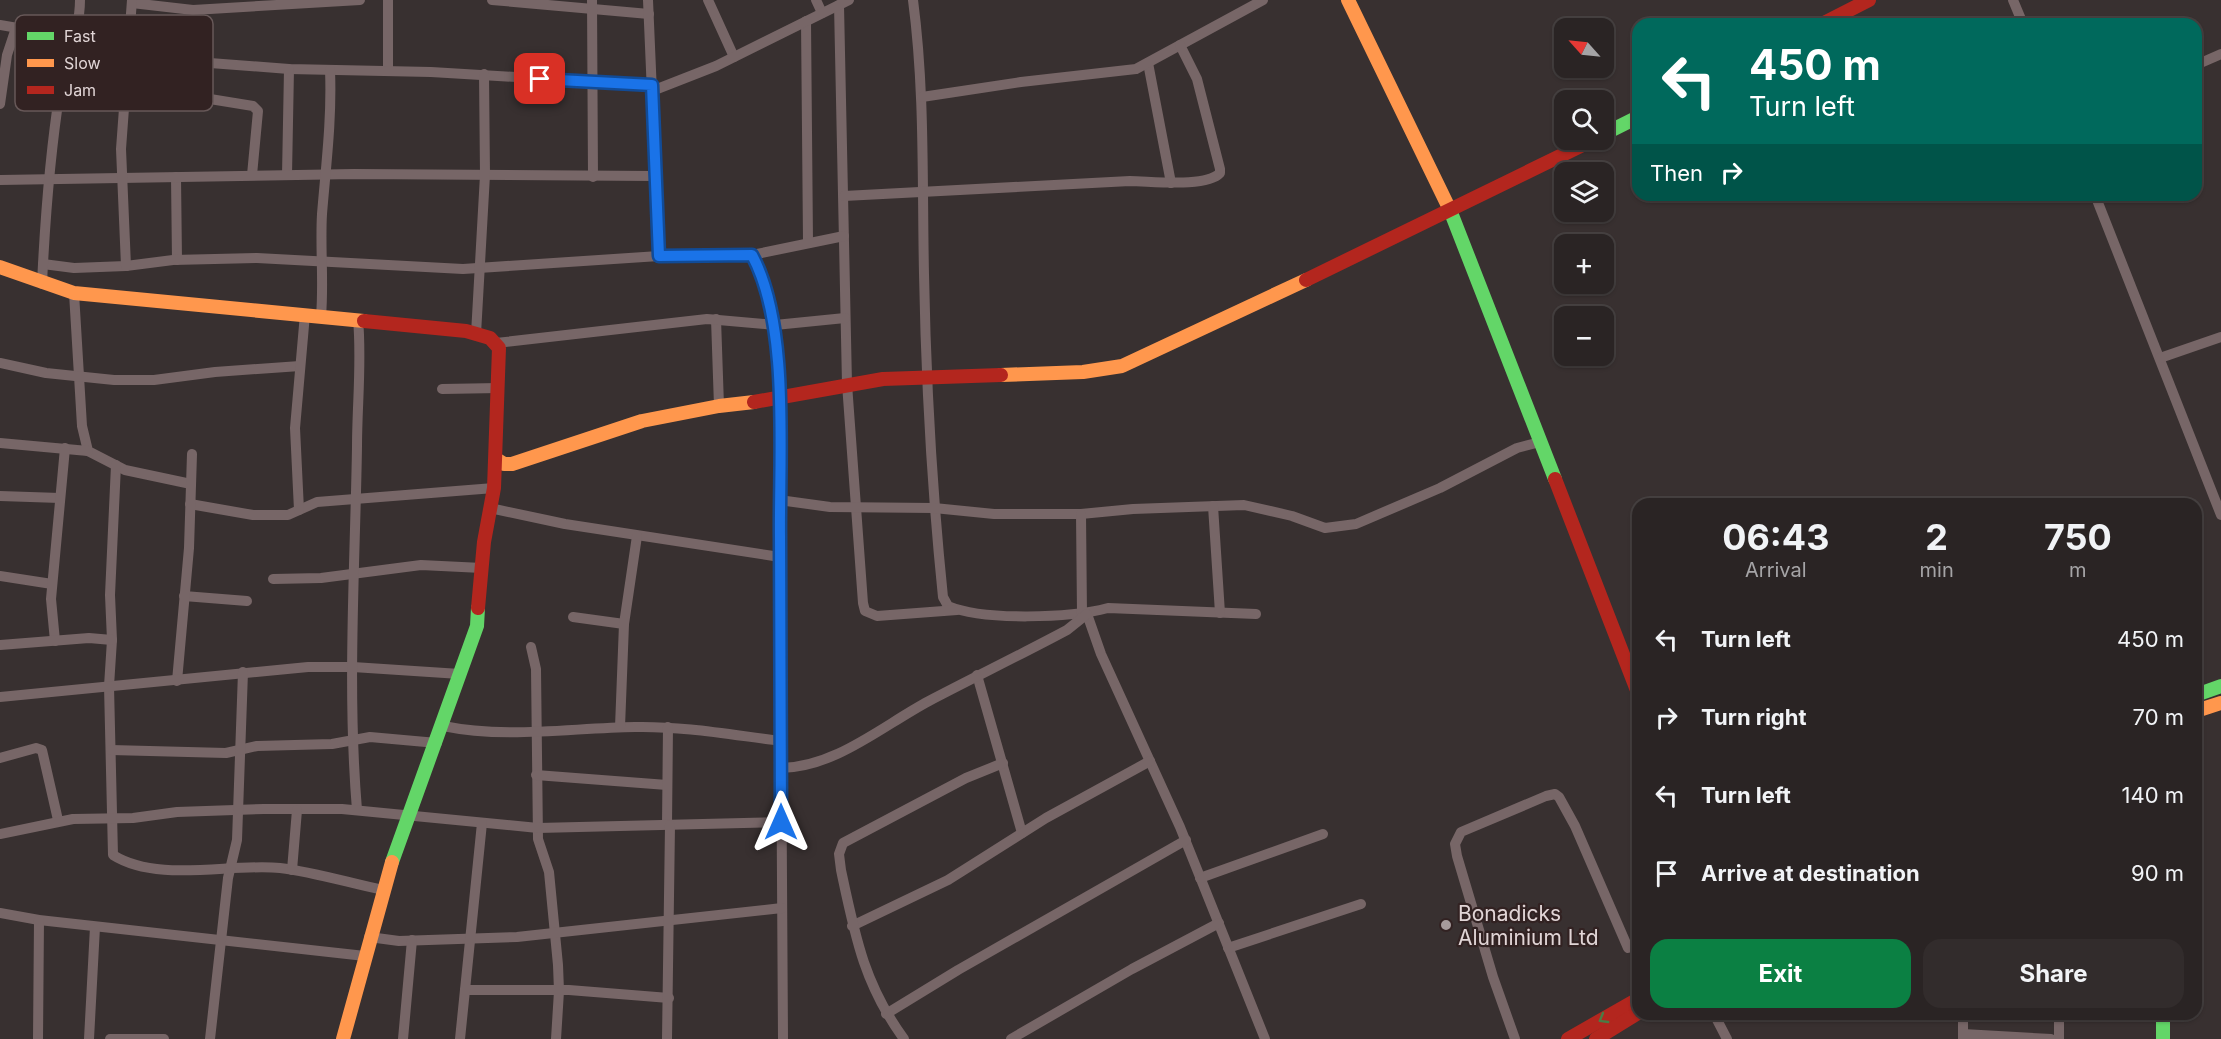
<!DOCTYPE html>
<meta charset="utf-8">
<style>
body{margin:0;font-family:Inter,sans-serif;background:#322c2c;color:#f1f3f6;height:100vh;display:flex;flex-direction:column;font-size:22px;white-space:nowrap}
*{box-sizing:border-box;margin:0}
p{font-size:20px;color:#a5a4a6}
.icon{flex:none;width:33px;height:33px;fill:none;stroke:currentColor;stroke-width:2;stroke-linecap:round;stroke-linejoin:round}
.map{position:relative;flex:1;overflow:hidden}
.side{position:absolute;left:1632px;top:498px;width:570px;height:522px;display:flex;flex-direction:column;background:#2a2424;border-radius:18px;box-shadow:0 2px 4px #0004,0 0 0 2px #464141}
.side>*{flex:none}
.hud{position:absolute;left:1632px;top:18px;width:570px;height:183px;border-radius:18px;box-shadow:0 2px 4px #0004,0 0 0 2px #464141;background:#00695c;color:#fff;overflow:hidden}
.needle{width:39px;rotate:297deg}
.tools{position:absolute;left:1554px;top:18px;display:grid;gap:12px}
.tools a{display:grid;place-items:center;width:60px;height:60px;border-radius:12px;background:#2a2424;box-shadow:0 2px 4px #0004,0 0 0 2px #464141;font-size:30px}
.pin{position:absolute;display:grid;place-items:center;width:51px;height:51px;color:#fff;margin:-26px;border-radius:12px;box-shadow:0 3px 9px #0006}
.me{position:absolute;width:66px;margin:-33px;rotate:0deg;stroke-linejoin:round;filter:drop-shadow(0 0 4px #0008)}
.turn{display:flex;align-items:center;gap:21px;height:126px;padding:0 18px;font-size:27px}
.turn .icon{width:78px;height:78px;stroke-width:2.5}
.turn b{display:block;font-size:42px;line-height:51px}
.then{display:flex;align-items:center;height:57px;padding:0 18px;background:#0003;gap:12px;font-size:22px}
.eta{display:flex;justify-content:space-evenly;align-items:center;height:102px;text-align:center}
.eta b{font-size:36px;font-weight:700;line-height:42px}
.cta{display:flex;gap:12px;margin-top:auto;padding:12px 18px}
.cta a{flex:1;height:69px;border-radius:18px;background:#0b8043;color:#fff;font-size:24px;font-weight:700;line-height:69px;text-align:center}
.cta a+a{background:#322c2c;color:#f1f3f6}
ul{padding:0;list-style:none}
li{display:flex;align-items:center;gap:18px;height:78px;padding:0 18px}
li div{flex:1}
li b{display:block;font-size:22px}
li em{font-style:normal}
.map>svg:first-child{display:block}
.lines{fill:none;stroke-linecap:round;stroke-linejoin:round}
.street{stroke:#776667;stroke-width:10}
.fast{stroke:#63d668;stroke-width:14}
.slow{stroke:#ff974d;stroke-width:14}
.jam{stroke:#b3261e;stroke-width:14}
.oneway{stroke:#4a7c45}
.route-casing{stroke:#114b97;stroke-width:15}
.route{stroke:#1a73e8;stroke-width:10}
.poi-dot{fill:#a69b9c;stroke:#322222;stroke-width:2}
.labels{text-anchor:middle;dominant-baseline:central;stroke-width:4.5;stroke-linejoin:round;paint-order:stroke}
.poi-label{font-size:21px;fill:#e1d5d6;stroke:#322222;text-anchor:start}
.key{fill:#322222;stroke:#675858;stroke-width:1.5}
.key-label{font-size:16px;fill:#e1d5d6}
</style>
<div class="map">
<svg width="2221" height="1039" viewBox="0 0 2221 1039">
<rect width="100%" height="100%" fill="#383030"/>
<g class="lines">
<!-- street -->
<g class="street">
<polyline points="388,0 388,70"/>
<polyline points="492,0 649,14"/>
<polyline points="592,0 593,177"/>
<polyline points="648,0 659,256"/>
<polyline points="708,0 734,57"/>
<polyline points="816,0 822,13"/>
<path d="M913 0C925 91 922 182 924 274 926 382 932 490 943 597L948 606C984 621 1070 618 1108 608L1256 614"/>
<polyline points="2013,0 2023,24"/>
<polyline points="132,3 193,10 360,0"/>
<polyline points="839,5 847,384 863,603 865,611 877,616 957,610"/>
<polyline points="806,21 808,242"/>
<polyline points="0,25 41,32 118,56 289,69 431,72 652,85"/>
<polyline points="1148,63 1171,183"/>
<polyline points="2196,65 2221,54"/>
<polyline points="652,91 716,66 849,0"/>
<polyline points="125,97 210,99 253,106 258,111 252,175"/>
<polyline points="922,97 1021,82 1136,69 1263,0"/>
<polyline points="0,104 7,55 16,28"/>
<polyline points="287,175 289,69"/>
<polyline points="176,177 177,260"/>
<polyline points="0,180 354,174 654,176"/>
<polyline points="2095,195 2221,515"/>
<path d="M844 196 1130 181C1151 181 1206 188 1220 173V169L1197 79 1180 45"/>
<path d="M752 255C776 300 776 349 779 400L783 1039"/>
<polyline points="43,264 74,268 126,266 173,260 257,258 463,269 659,256 752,255 844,236"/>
<polyline points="126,266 121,149 132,0"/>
<path d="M42 284C45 219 50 154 60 90 65 60 80 31 80 0"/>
<polyline points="74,293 82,426 88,451 125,470 191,484"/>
<path d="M321 316C324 282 320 248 322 214 326 165 332 119 330 70"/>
<polyline points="716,319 719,406"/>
<polyline points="476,334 485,175 484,74"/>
<polyline points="496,343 707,319 775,325 845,318"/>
<polyline points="2160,358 2221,337"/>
<polyline points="0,363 46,373 114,380 154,380 215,372 300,366"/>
<polyline points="442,389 499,388"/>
<polyline points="0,443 88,451"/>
<path d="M116 465 110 595 112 640 109 686 113 855C157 883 230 863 280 868 314 872 349 883 383 890"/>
<polyline points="0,496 60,498"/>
<polyline points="779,500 830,507 934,508 994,514 1081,514 1133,509 1244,505 1292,516 1325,528 1356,524 1440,488 1517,448 1540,442"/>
<polyline points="190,504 253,515 288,515 317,502 494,488"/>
<polyline points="1213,506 1220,613"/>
<polyline points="490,508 565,524 780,557"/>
<polyline points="299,510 295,428 305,314"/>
<polyline points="1081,514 1082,614"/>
<polyline points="0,576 52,584"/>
<polyline points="273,579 321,578 421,565 482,568"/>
<polyline points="184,596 247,601"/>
<polyline points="1087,614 1101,654 1180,827 1265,1039"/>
<polyline points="573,617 624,624"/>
<polyline points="55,641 51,599 65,448"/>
<polyline points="0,645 89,638 112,640"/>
<polyline points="531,647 536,669 538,839 549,872 558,965 559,991 556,1039"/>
<polyline points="977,675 1022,833"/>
<polyline points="177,681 189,548 192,454"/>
<polyline points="0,697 308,667 353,667 460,674"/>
<path d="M443 726C506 739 570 728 635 727 684 726 732 735 781 741"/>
<polyline points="620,727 624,624 637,536"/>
<polyline points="111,750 226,753 257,746 332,744 370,737 437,743"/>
<polyline points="0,758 36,748 42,750 58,820"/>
<path d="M781 768C836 767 882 726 929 701 975 677 1022 654 1067 630L1087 614"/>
<polyline points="536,775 667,785"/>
<path d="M357 810C347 689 355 568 357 447 357 404 362 362 358 319"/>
<polyline points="667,825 668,727"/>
<polyline points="0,834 73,819 133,818 177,812 264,809 342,809 538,828 781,822"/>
<polyline points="292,870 297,810"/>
<polyline points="1200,878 1323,834"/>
<polyline points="0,913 39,920 365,956"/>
<polyline points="852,926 948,880 1046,818 1150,761"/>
<polyline points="369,937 399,941 517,937 782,908"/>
<polyline points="1228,948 1361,904"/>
<polyline points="465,990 569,990 669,998"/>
<polyline points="886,1014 958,970 1186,840"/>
<polyline points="1714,1014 1727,1039"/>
<polyline points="2059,1014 2059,1039"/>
<polyline points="1963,1034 2051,1039"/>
<polyline points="38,1039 39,920"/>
<polyline points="89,1039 95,927"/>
<polyline points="110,1039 164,1039"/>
<polyline points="210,1039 228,878 237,840 243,672"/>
<polyline points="403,1039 412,940"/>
<polyline points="460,1039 482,823"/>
<polyline points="667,1039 670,825"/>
<path d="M904 1039C864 984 855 936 841 870L839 854 843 843 966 778 1003 763"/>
<polyline points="1011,1039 1132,969 1219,923"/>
<polyline points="1515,1039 1493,977 1457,856 1455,844 1461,832 1546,796 1555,794 1559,797 1575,826 1628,948"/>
<polyline points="1963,1039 1963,1014"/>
</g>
<!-- fast -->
<g class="fast">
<polyline points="1604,134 1638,117"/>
<polyline points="1450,210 1555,479"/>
<polyline points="2196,695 2221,686"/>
<polyline points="392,862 477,626 478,608"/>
<polyline points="2163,1014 2163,1039"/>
</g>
<!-- slow -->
<g class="slow">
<polyline points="1348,0 1450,210"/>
<polyline points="0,267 74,293 364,321"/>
<polyline points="1001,375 1083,372 1122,366 1306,280"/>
<polyline points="496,459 504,464 512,464 642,421 719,406 754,402"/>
<polyline points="2196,711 2221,703"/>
<polyline points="343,1039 392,862"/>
</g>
<!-- jam -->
<g class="jam">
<polyline points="1822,24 1869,0"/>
<polyline points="1306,280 1593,140"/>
<polyline points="364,321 466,331 490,338 499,348 494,488 484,542 478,608"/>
<polyline points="754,402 883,379 1001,375"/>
<polyline points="1555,479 1638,693"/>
<polyline points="1568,1039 1638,999"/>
<polyline points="1596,1039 1638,1013"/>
</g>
</g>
<!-- one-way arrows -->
<defs><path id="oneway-chevron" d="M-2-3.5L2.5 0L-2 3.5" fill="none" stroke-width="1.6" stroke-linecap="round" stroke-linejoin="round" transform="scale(1.5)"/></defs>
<use class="oneway" href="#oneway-chevron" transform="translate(1603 1019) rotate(150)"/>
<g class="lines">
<!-- route casing -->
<g class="route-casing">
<path id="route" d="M540 79 652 85 659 256 752 255C790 325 779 455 780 536 780 632 781 727 781 822"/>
</g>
<!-- route -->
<use href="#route" class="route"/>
</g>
<!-- markers -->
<circle class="poi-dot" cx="1446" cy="925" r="6"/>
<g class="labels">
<!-- poi labels -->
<g class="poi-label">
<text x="1458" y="913">Bonadicks<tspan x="1458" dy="24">Aluminium Ltd</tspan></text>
</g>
</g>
<!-- legend -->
<rect x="15" y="15" width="198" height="96" rx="9" class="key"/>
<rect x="27" y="32" width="27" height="8" fill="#63d668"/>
<rect x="27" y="59" width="27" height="8" fill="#ff974d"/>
<rect x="27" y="86" width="27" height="8" fill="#b3261e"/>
<g class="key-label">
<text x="64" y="42">Fast</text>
<text x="64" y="69">Slow</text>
<text x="64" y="96">Jam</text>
</g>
</svg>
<div class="tools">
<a><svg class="needle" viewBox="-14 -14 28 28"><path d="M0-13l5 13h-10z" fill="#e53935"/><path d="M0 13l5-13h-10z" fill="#a5a4a6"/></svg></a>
<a><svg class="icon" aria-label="search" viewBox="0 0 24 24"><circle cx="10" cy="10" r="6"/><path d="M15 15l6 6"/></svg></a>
<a><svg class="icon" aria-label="layers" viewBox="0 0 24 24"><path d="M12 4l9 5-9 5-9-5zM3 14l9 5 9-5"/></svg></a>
<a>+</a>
<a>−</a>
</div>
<div class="pin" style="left:540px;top:79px;background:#d93025"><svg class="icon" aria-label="arrive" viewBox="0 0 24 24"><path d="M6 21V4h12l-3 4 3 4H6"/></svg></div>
<svg class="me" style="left:781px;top:822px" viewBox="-20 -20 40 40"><path d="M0-17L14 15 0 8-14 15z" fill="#1a73e8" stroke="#fff" stroke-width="4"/></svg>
<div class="hud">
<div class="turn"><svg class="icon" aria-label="left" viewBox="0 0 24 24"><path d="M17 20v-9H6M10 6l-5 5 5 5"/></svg><div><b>450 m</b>Turn left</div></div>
<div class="then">Then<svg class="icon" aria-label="right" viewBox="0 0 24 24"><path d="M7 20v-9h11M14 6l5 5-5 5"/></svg></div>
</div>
<section class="side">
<div class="eta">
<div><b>06:43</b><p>Arrival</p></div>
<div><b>2</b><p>min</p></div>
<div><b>750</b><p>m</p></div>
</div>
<ul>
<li><svg class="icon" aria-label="left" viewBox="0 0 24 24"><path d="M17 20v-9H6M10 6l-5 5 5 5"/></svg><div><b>Turn left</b></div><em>450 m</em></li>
<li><svg class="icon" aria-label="right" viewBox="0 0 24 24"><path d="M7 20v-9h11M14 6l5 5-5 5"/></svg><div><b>Turn right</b></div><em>70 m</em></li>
<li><svg class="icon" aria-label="left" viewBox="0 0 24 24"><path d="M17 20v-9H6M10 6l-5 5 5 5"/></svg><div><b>Turn left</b></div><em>140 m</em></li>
<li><svg class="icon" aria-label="arrive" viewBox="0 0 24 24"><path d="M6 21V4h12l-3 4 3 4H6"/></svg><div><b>Arrive at destination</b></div><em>90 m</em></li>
</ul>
<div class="cta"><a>Exit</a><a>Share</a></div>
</section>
</div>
